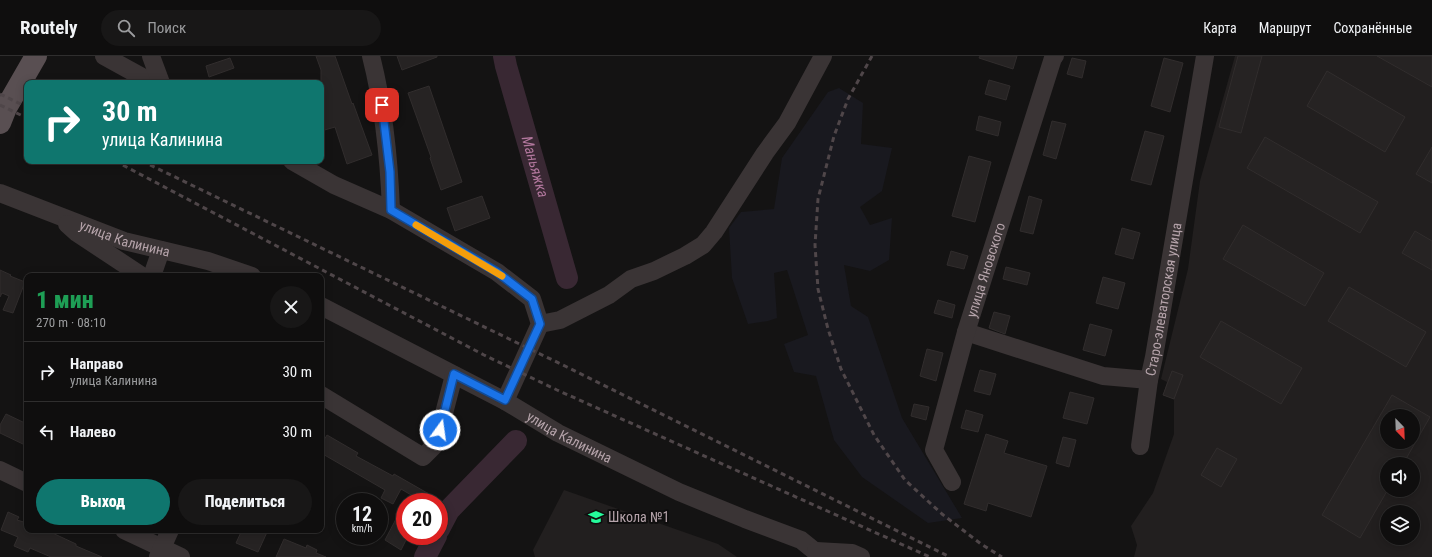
<!DOCTYPE html>
<html lang="ru">
<meta charset="utf-8">
<style>
body{margin:0;font-family:"Roboto Condensed",sans-serif;background:#181717;color:#f1f3f6;height:100vh;display:flex;flex-direction:column;font-size:15px;white-space:nowrap}
*{box-sizing:border-box;margin:0}
p{font-size:13px;color:#9b9c9e}
.icon{flex:none;width:22px;height:22px;fill:none;stroke:currentColor;stroke-width:2;stroke-linecap:round;stroke-linejoin:round}
.map{position:relative;flex:1;overflow:hidden}
.details{position:absolute;left:24px;top:217px;width:300px;height:260px;display:flex;flex-direction:column;background:#0f0e0e;border-radius:8px;box-shadow:0 2px 10px #0003,0 0 0 1px #2f2e2e}
.details>*{flex:none}
.banner{position:absolute;left:24px;top:24px;width:300px;height:84px;border-radius:8px;box-shadow:0 2px 10px #0003,0 0 0 1px #2f2e2e;background:#0f766e;color:#fff;overflow:hidden}
.needle{width:26px;rotate:157deg}
.controls{position:absolute;left:1380px;top:353px;display:grid;gap:8px}
.controls a{display:grid;place-items:center;width:40px;height:40px;border-radius:50%;background:#0f0e0e;box-shadow:0 2px 10px #0003,0 0 0 1px #2f2e2e;font-size:20px}
.speed{position:absolute;left:336px;top:437px;display:flex;gap:8px;font-size:20px;font-weight:700;text-align:center}
.speed>*{display:grid;place-content:center;width:52px;height:52px;border-radius:50%;background:#0f0e0e;box-shadow:0 2px 10px #0003,0 0 0 1px #2f2e2e;line-height:1}
.speed small{font-size:10px;font-weight:400}
.speed .limit{border:6px solid #d22;background:#fff;color:#111}
.pin{position:absolute;display:grid;place-items:center;width:34px;height:34px;color:#fff;margin:-17px;border-radius:8px;box-shadow:0 2px 6px #0006}
.me{position:absolute;width:44px;margin:-22px;rotate:14deg;stroke-linejoin:round;filter:drop-shadow(0 0 3px #0008)}
.turn{display:flex;align-items:center;gap:14px;height:84px;padding:0 12px;font-size:18px}
.turn .icon{width:52px;height:52px;stroke-width:2.5}
.turn b{display:block;font-size:28px;line-height:34px}
.round{display:grid;place-items:center;flex:none;width:42px;height:42px;border-radius:21px;background:#181717}
.head{display:flex;align-items:center;justify-content:space-between;height:68px;padding:0 12px}
h1{font-size:24px;font-weight:800;line-height:30px;color:#1e9e55}
.action{display:flex;gap:8px;margin-top:auto;padding:8px 12px}
.action a{flex:1;height:46px;border-radius:24px;background:#0f766e;color:#fff;font-size:16px;font-weight:800;line-height:46px;text-align:center}
.action a+a{background:#181717;color:#f1f3f6}
ul{padding:0;list-style:none}
li{display:flex;align-items:center;gap:12px;height:60px;padding:0 12px;border-top:1px solid #2f2e2e}
li div{flex:1}
li b{display:block;font-size:15px}
li em{font-style:normal}
header{display:flex;align-items:center;gap:24px;box-sizing:border-box;height:56px;padding:0 20px;background:#0f0e0e;border-bottom:1px solid #2f2e2e}
header strong{font-size:19px}
nav{display:flex;gap:22px;margin-inline-start:auto;font-size:14px}
.search{width:280px;height:36px;background:#181717;display:flex;align-items:center;gap:10px;box-sizing:border-box;padding:0 14px;border-radius:22px;color:#9b9c9e;font-size:15px}
.map>svg:first-child{display:block}
.built{fill:#221f1f;fill-rule:evenodd}
.green{fill:#19191f}
.lines{fill:none;stroke-linecap:round;stroke-linejoin:round}
.river{stroke:#392833;stroke-width:22}
.building{fill:#262323;stroke:#312d2d;fill-rule:evenodd}
.minor{stroke:#3a3435;stroke-width:18}
.major{stroke:#594f52;stroke-width:22}
.rail{stroke:#4f4649;stroke-width:3;stroke-dasharray:5 4;stroke-linecap:butt}
.route-casing{stroke:#114b97;stroke-width:10}
.route{stroke:#1a73e8;stroke-width:7}
.slow{stroke:#f59e0b;stroke-width:7}
.labels{text-anchor:middle;dominant-baseline:central;stroke-width:4;stroke-linejoin:round;paint-order:stroke}
.street-label{font-size:14px;fill:#b6a4ab;stroke:#0f0e0e}
.poi-label{font-size:14px;fill:#b6a4ab;stroke:#0f0e0e;text-anchor:start}
.water-label{font-size:15px;font-style:italic;fill:#b3789e;stroke:#0f0e0e}
</style>
<header>
<strong>Routely</strong>
<div class="search"><svg class="icon" aria-label="search" viewBox="0 0 24 24"><circle cx="10" cy="10" r="6"/><path d="M15 15l6 6"/></svg>Поиск</div>
<nav><a>Карта</a><a>Маршрут</a><a>Сохранённые</a></nav>
</header>
<div class="map">
<svg width="1432" height="501" viewBox="0 0 1432 501">
<rect width="100%" height="100%" fill="#141313"/>
<!-- built -->
<g class="built">
<path d="M1235 0H1432V501H1134L1137 489 1131 470 1153 437 1174 378V343L1163 339 1167 326 1161 323 1188 213 1200 125ZM1387 360H1413V386H1387ZM1387 408H1413V434H1387ZM1387 456H1413V482H1387Z"/>
<polygon points="564,434 718,488 737,501 535,501 533,494"/>
</g>
<!-- green -->
<polygon class="green" points="839,32 863,47 861,88 892,92 882,135 860,151 870,169 892,162 889,204 870,215 844,209 851,250 868,261 902,362 962,462 928,467 862,421 834,384 816,320 794,316 784,288 808,279 787,214 774,217 777,262 768,265 748,268 732,222 729,172 741,156 774,153 782,102 828,36"/>
<g class="lines">
<!-- river -->
<g class="river">
<path id="s1" d="M504 0 506 10 567 222"/>
<polyline points="439,473 449,454 516,385"/>
<polyline points="425,501 436,480"/>
</g>
</g>
<!-- building -->
<g class="building">
<polygon points="316,0 335,0 352,48 353,47 372,99 347,108 335,71 321,75 321,14"/>
<polygon points="397,0 437,0 437,1 402,14"/>
<polygon points="980,0 1017,0 1013,13 979,2"/>
<polygon points="1238,0 1262,0 1241,77 1219,71"/>
<polygon points="1377,0 1432,0 1432,31"/>
<polygon points="230,2 234,12 209,21 206,10"/>
<polygon points="1072,2 1086,5 1082,22 1067,18"/>
<polygon points="1164,2 1183,7 1170,56 1151,50"/>
<polygon points="1327,15 1405,61 1385,96 1307,50"/>
<polygon points="989,24 1010,30 1006,44 985,38"/>
<polygon points="429,30 462,126 441,134 430,102 431,101 408,37"/>
<polygon points="979,60 1001,66 998,80 976,74"/>
<polygon points="1052,65 1066,68 1056,103 1043,99"/>
<polygon points="1145,75 1164,80 1151,129 1131,124"/>
<polygon points="1265,81 1378,146 1360,177 1247,112"/>
<polygon points="1432,91 1432,127 1416,118"/>
<polygon points="969,100 991,106 975,166 952,160"/>
<polygon points="482,140 490,162 455,175 447,152"/>
<polygon points="1029,140 1042,144 1033,178 1020,175"/>
<polygon points="1243,169 1324,217 1305,250 1223,203"/>
<polygon points="1122,172 1140,177 1133,203 1115,198"/>
<polygon points="1415,175 1432,185 1432,214 1402,197"/>
<polygon points="951,195 968,200 964,213 947,209"/>
<polygon points="1006,211 1030,217 1027,229 1003,223"/>
<polygon points="0,214 11,219 10,220 25,226 13,257 3,254 9,240 2,237 0,241"/>
<polygon points="1103,221 1125,227 1118,253 1096,247"/>
<polygon points="1349,231 1426,276 1406,311 1328,265"/>
<polygon points="938,244 955,249 952,262 934,257"/>
<polygon points="994,256 1010,260 1005,278 989,272"/>
<polygon points="1221,265 1302,312 1281,348 1200,301"/>
<polygon points="1090,268 1112,274 1105,300 1083,294"/>
<polygon points="927,293 943,297 936,325 920,320"/>
<polygon points="980,314 996,318 990,339 974,335"/>
<polygon points="1172,315 1183,319 1174,343 1163,339"/>
<polygon points="1070,336 1094,342 1087,368 1063,362"/>
<path d="M1392 339 1430 361 1403 408H1387V435L1360 482 1322 459ZM1387 360H1413V386H1387Z"/>
<polygon points="914,348 929,351 926,364 911,360"/>
<polygon points="966,354 983,359 978,376 961,372"/>
<polygon points="6,358 27,368 27,390 0,377 0,369"/>
<polygon points="986,378 1008,385 1004,397 1047,410 1031,461 988,447 986,455 964,448"/>
<polygon points="327,379 358,397 356,400 393,420 394,418 443,446 423,446 401,433 393,448 381,442 385,434 321,397 321,389"/>
<polygon points="1063,381 1076,384 1069,411 1056,407"/>
<polygon points="1217,392 1237,403 1221,431 1201,419"/>
<polygon points="8,456 19,461 17,464 27,467 27,474 46,474 76,488 76,490 102,501 51,501 30,492 28,496 14,490 18,481 1,474"/>
<polygon points="396,463 405,468 405,480 408,480 401,494 385,484"/>
<polygon points="242,474 268,474 258,496 236,487"/>
<polygon points="284,483 306,492 307,489 317,494 316,497 326,501 276,501"/>
</g>
<g class="lines">
<!-- minor -->
<g class="minor">
<polyline points="104,0 153,27"/>
<polyline points="151,0 161,27"/>
<path d="M371 0C384 51 389 102 391 154"/>
<polyline points="292,105 334,129 391,154 497,216 532,243 540,268 505,345"/>
<path id="s2" d="M0 137 124 185 208 205 252 220"/>
<polyline points="67,168 77,177 142,220"/>
<polyline points="152,220 161,194"/>
<path id="s3" d="M321 250 505 345 558 377 679 436 745 463 801 484 822 501"/>
<polyline points="540,268 560,264 609,239 631,223 654,215 685,200 703,189 714,176 765,97 787,67 823,0"/>
<path id="s4" d="M966 276 1103 320 1149 324 1154 301 1205 0"/>
<polyline points="321,339 423,401 436,388 454,319"/>
<polyline points="1140,390 1149,324"/>
<polyline points="0,414 27,427"/>
<path id="s5" d="M952 426 934 394 966 276 1053 2 1055 0"/>
<polyline points="124,474 181,501"/>
<polyline points="816,495 852,497 861,501"/>
<polyline points="158,501 170,474"/>
</g>
<!-- major -->
<polyline class="major" points="0,67 6,52 36,0"/>
<!-- rail -->
<g class="rail">
<polyline points="872,0 848,43 834,80 818,143 815,189 818,233 828,273 841,313 874,379 905,424 942,458 981,488 1002,501"/>
<polyline points="0,38 27,51"/>
<polyline points="0,49 27,62"/>
<polyline points="115,105 484,299 557,334 930,501"/>
<polyline points="142,105 567,311 950,501"/>
</g>
</g>
<g class="lines">
<!-- route casing -->
<g class="route-casing">
<polyline id="route" points="382,49 390,116 391,154 497,216 532,243 540,268 505,344 454,318 440,374"/>
</g>
<!-- route -->
<use href="#route" class="route"/>
<!-- slow -->
<polyline class="slow" points="416,169 502,220"/>
</g>
<!-- icons -->
<defs>
<g id="school-bare" transform="scale(1.2)"><path d="M0-5L7-2L0 1L-7-2ZM-4 1L0 2.5L4 1V4Q0 6-4 4Z" fill="#25fa9b" stroke="#0f0e0e" stroke-width="2.5" paint-order="stroke"/></g>
</defs>
<g fill-rule="evenodd">
<use href="#school-bare" x="596" y="461"/>
</g>
<g class="labels">
<!-- street labels -->
<g class="street-label">
<text stroke="none"><textPath href="#s2" startOffset="133">улица Калинина</textPath></text>
<text stroke="none"><textPath href="#s5" startOffset="224">улица Яновского</textPath></text>
<text stroke="none"><textPath href="#s4" startOffset="272">Старо-элеваторская улица</textPath></text>
<text stroke="none"><textPath href="#s3" startOffset="281">улица Калинина</textPath></text>
</g>
<!-- poi labels -->
<g class="poi-label">
<text x="608" y="461">Школа №1</text>
</g>
<!-- water labels -->
<g class="water-label">
<text stroke="none"><textPath href="#s1" startOffset="115">Маньяжка</textPath></text>
</g>
</g>
</svg>
<div class="controls">
<a><svg class="needle" viewBox="-14 -14 28 28"><path d="M0-13l5 13h-10z" fill="#e53935"/><path d="M0 13l5-13h-10z" fill="#9b9c9e"/></svg></a>
<a><svg class="icon" aria-label="sound" viewBox="0 0 24 24"><path d="M4 9h4l5-4v14l-5-4H4zM17 9q2 3 0 6"/></svg></a>
<a><svg class="icon" aria-label="layers" viewBox="0 0 24 24"><path d="M12 4l9 5-9 5-9-5zM3 14l9 5 9-5"/></svg></a>
</div>
<div class="speed"><div>12<small>km/h</small></div><div class="limit">20</div></div>
<div class="pin" style="left:382px;top:49px;background:#d93025"><svg class="icon" aria-label="arrive" viewBox="0 0 24 24"><path d="M6 21V4h12l-3 4 3 4H6"/></svg></div>
<svg class="me" style="left:440px;top:374px" viewBox="-20 -20 40 40"><circle r="17" fill="#1a73e8" stroke="#fff" stroke-width="3"/><path d="M0-11L8 9 0 5-8 9z" fill="#fff"/></svg>
<div class="banner">
<div class="turn"><svg class="icon" aria-label="right" viewBox="0 0 24 24"><path d="M7 20v-9h11M14 6l5 5-5 5"/></svg><div><b>30 m</b>улица Калинина</div></div>
</div>
<section class="details">
<div class="head"><div><h1>1 мин</h1><p>270 m · 08:10</p></div><a class="round"><svg class="icon" aria-label="close" viewBox="0 0 24 24"><path d="M6 6l12 12M18 6L6 18"/></svg></a></div>
<ul>
<li><svg class="icon" aria-label="right" viewBox="0 0 24 24"><path d="M7 20v-9h11M14 6l5 5-5 5"/></svg><div><b>Направо</b><p>улица Калинина</p></div><em>30 m</em></li>
<li><svg class="icon" aria-label="left" viewBox="0 0 24 24"><path d="M17 20v-9H6M10 6l-5 5 5 5"/></svg><div><b>Налево</b></div><em>30 m</em></li>
</ul>
<div class="action"><a>Выход</a><a>Поделиться</a></div>
</section>
</div>
